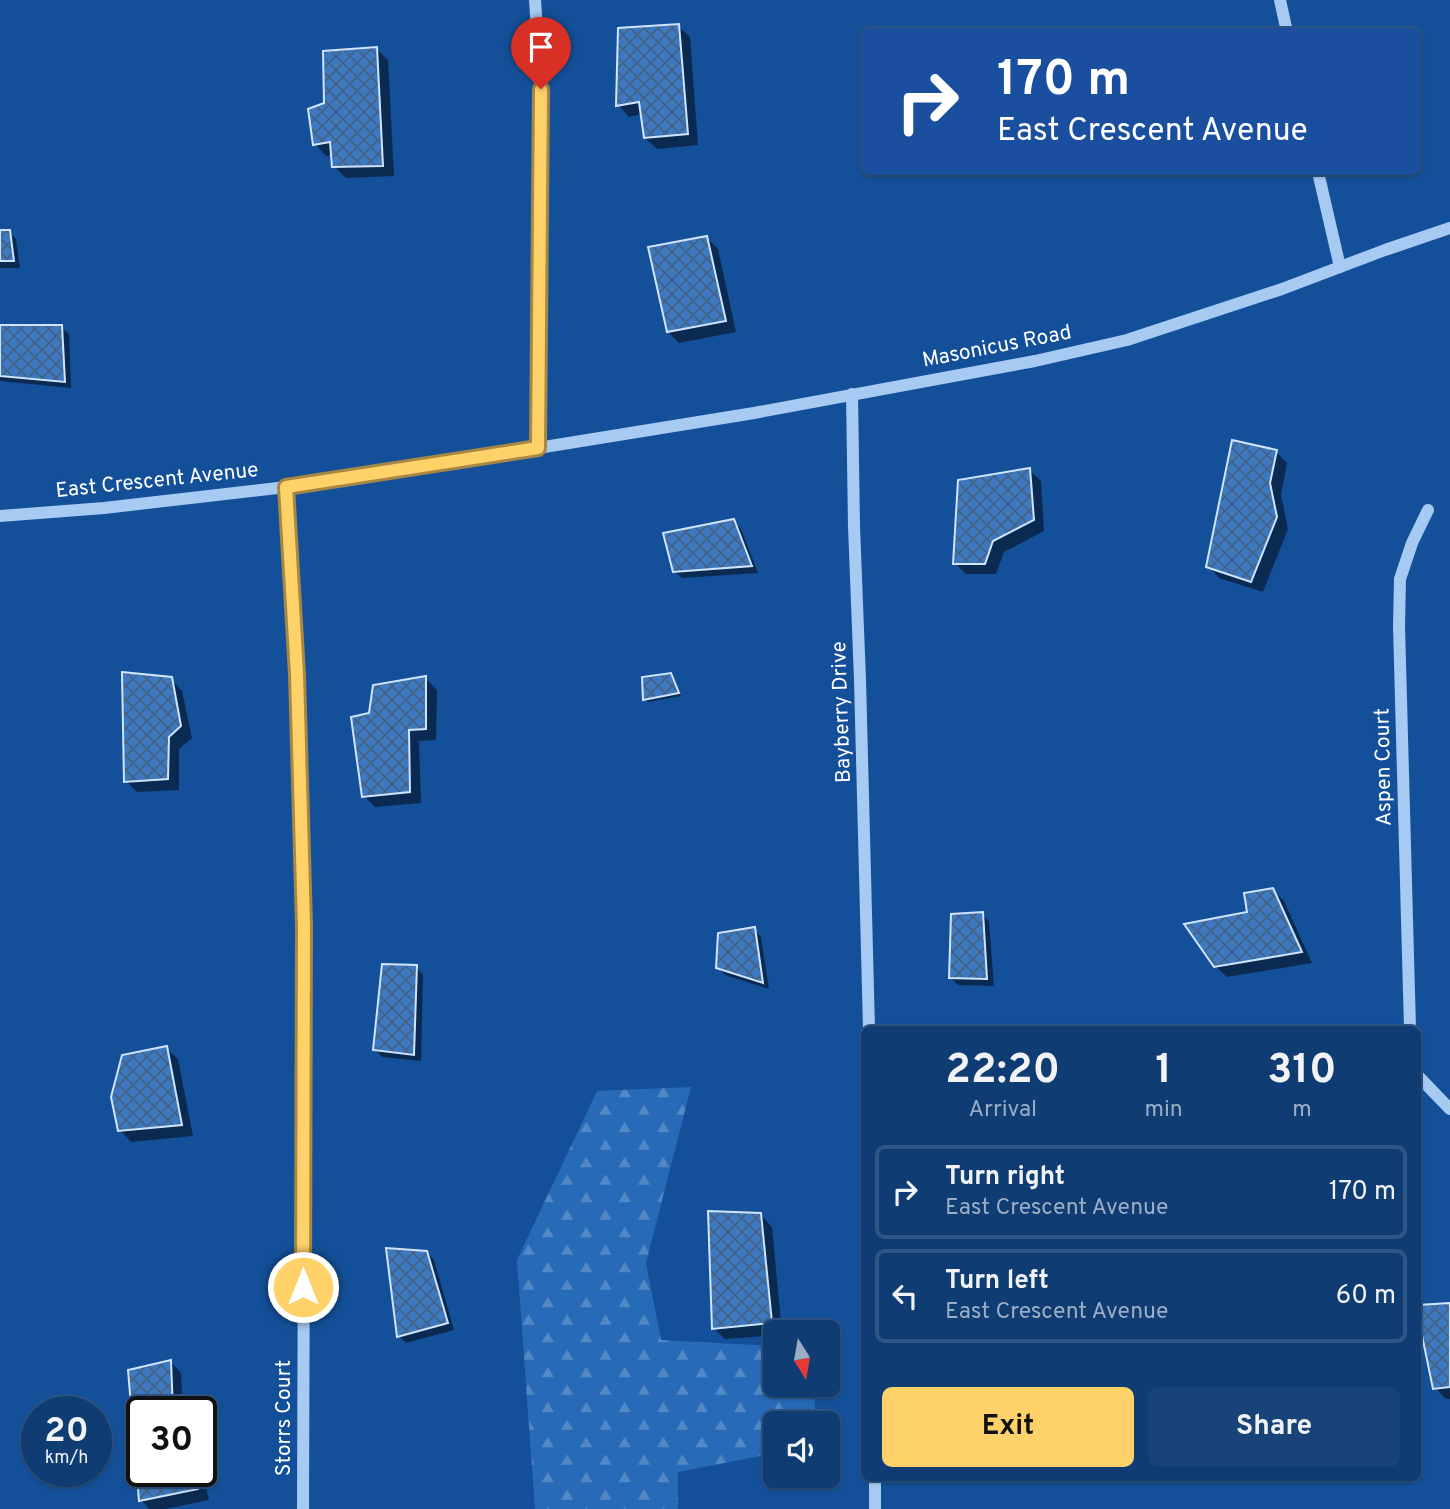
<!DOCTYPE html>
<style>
body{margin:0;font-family:Overpass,sans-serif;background:#184378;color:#f1f3f6;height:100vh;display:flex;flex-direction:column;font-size:26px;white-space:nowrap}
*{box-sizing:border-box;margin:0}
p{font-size:23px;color:#9badc4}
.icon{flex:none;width:38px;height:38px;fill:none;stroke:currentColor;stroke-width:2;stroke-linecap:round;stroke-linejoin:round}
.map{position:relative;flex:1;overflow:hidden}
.side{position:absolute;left:861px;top:1026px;width:560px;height:455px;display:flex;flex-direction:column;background:#0f3c73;border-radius:10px;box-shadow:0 2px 5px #0004,0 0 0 2px #2f5685}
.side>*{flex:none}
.hud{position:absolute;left:861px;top:28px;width:560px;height:147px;border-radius:10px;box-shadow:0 2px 5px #0004,0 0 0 2px #2f5685;background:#1a4fa0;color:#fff;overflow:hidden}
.needle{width:46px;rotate:169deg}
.tools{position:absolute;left:763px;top:1320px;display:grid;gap:14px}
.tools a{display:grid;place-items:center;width:77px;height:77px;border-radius:10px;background:#0f3c73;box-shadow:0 2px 5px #0004,0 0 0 2px #2f5685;font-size:35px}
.speed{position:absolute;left:21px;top:1396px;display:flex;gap:14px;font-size:35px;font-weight:700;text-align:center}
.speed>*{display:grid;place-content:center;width:91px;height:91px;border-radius:50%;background:#0f3c73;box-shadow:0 2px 5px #0004,0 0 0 2px #2f5685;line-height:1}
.speed small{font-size:18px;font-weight:400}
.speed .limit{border:4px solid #111;border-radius:10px;background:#fff;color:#111}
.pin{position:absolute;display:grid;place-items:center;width:60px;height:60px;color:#fff;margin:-72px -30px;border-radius:50% 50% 50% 0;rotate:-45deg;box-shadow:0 0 7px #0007}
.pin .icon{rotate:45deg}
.me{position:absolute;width:77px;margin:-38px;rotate:0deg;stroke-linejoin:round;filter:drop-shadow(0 0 5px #0008)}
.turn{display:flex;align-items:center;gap:24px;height:147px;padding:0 21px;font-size:32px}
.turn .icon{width:91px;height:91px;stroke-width:2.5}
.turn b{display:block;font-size:49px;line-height:60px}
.eta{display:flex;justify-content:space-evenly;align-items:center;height:119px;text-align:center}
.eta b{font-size:42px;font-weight:700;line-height:49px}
.action{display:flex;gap:14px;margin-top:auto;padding:14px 21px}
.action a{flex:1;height:80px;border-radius:10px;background:#ffd269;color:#111;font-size:28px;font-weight:700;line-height:80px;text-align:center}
.action a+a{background:#184378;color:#f1f3f6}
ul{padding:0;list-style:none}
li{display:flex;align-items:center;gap:21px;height:94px;margin:0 14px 10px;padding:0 7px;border:4px solid #2f5685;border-radius:10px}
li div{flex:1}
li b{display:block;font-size:26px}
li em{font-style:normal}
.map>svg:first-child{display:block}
.forest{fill:url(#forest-firs)}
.shadow{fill:#0007}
.building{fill:url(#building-cross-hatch);stroke:#cfe4fd;stroke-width:2}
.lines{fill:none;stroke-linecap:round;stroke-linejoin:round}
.minor{stroke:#a7caf3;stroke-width:12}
.route-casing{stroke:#a68844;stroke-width:18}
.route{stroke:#ffd269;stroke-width:12}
.labels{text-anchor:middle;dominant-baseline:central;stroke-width:5;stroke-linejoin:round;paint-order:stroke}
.street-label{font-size:21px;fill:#fff;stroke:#145099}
</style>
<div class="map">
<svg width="1450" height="1509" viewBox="0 0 1450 1509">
<defs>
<pattern id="forest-firs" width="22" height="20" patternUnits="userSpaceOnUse" patternTransform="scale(1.75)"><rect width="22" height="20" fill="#276ab7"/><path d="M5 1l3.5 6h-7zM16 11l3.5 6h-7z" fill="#5288c5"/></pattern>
<pattern id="building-cross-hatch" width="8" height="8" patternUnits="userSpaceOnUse" patternTransform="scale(1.75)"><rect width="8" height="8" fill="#3d79c1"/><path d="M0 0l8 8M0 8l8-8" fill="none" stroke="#446286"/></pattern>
</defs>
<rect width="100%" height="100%" fill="#145099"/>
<!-- forest -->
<polygon class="forest" points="691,1087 646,1263 661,1340 775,1346 775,1384 815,1384 814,1423 775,1423 775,1453 678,1472 678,1509 535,1509 517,1260 597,1091"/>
<!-- shadow -->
<g class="shadow">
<polygon points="678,26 690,37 698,145 657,149 645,138 642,114 629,117 618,105"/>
<polygon points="376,48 388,60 394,176 346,178 334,166 333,154 326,156 315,144 326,105"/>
<polygon points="0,232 9,232 16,239 20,268 0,268"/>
<polygon points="707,238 718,249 736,332 679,343 668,332"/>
<polygon points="0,327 61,327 69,334 71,388 0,381"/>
<polygon points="1276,452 1287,463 1281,495 1288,529 1263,592 1219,578 1208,566"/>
<polygon points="1029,470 1041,481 1044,531 1004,552 996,574 966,574 955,563"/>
<polygon points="734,521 741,529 758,573 682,578 674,571"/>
<polygon points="670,675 674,678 681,696 648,702 644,699"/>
<polygon points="425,678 437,690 436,740 419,741 421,803 375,807 364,796 371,714"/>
<polygon points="171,679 182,691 192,738 179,749 179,790 137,792 126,781"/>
<polygon points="1272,890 1284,901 1312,963 1227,977 1215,966 1249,913"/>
<polygon points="982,914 989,921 994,986 958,985 951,978"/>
<polygon points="754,929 761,937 769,989 725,975 718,968"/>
<polygon points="416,967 423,975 421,1061 382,1057 375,1050"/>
<polygon points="166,1048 178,1059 193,1136 131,1142 120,1130"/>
<polygon points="761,1215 772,1227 782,1332 775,1332 775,1335 725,1339 713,1328"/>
<polygon points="427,1252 434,1260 454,1330 406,1343 399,1336"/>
<polygon points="1450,1305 1450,1399 1446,1399 1435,1388 1418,1307"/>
<polygon points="170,1361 181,1373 183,1412 142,1412 142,1472 201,1472 201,1465 209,1500 165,1509 149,1509 141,1500 130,1371"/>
</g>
<!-- building -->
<g class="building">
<polygon points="679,24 688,134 644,138 639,102 616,106 618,28"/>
<polygon points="377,47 383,166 332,167 330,142 313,145 308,109 324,103 323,51"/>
<polygon points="0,230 10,230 14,261 0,261"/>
<polygon points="707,236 726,321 667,332 648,247"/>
<polygon points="0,325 62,325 65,382 0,376"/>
<polygon points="1232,440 1277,450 1270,483 1277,517 1251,582 1206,567"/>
<polygon points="1030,468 1034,520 993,541 985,564 953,564 958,480"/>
<polygon points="734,519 752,566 673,572 663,533"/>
<polygon points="122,672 172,677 181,726 169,737 168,779 124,782"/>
<polygon points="671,673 679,693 643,700 642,677"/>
<polygon points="426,676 426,729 409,730 410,792 362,797 351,717 369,713 373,685"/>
<polygon points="1273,888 1302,952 1214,967 1184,924 1247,912 1244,893"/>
<polygon points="983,912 987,979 949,978 951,914"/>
<polygon points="755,927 763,983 716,968 718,933"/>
<polygon points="382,964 417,965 414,1055 373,1050"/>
<polygon points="167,1046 182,1125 118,1131 111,1097 122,1055"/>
<polygon points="708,1211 761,1213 772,1323 712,1329"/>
<polygon points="386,1248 427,1251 448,1323 397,1337"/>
<polygon points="1450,1303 1450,1387 1433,1389 1418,1316 1418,1305"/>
<polygon points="171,1360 173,1412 142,1412 142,1472 195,1472 198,1489 139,1501 128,1370"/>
</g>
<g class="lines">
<!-- minor -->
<g class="minor">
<polyline points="535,0 541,89 538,448"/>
<polyline points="1280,0 1287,32"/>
<polyline points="1318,172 1340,267"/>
<polyline points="852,394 854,526 860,680 869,1029"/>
<polyline points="286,487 297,674 305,926 303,1509"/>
<polyline points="0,516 104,508 286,487 538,448 754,413 1035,361 1127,340 1282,289 1385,250 1450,228"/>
<polyline points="1410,1029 1399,626 1400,579 1412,543 1428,510"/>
<polyline points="1418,1076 1450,1109"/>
<polyline points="875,1477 875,1509"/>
</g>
</g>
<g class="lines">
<!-- route casing -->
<g class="route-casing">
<polyline id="route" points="303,1287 304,926 297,674 286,487 538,448 541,89"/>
</g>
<!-- route -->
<use href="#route" class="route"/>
</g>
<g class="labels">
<!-- street labels -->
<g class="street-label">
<text transform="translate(997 347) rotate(-11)">Masonicus Road</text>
<text transform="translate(157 481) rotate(-6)">East Crescent Avenue</text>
<text transform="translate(842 712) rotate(-92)">Bayberry Drive</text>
<text transform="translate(1384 767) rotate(-91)">Aspen Court</text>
<text transform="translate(284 1418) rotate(-90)">Storrs Court</text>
</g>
</g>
</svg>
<div class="tools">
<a><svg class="needle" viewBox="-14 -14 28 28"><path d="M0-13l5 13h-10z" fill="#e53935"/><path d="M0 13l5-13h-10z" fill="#9badc4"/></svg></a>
<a><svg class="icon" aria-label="sound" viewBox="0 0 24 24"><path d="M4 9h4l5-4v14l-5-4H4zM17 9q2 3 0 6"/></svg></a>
</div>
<div class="speed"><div>20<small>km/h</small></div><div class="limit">30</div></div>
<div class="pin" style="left:541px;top:89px;background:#d93025"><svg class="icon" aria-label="arrive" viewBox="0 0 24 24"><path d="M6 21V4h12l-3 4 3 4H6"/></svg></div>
<svg class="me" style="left:303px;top:1287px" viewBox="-20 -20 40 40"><circle r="17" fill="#ffd269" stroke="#fff" stroke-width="3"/><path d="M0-11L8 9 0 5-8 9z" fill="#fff"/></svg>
<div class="hud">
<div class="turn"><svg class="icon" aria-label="right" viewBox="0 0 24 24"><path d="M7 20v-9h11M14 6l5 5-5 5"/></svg><div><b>170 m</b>East Crescent Avenue</div></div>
</div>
<section class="side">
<div class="eta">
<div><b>22:20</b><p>Arrival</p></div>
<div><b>1</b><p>min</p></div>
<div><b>310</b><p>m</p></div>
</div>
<ul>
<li><svg class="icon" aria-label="right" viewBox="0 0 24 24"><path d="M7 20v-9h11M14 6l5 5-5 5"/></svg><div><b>Turn right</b><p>East Crescent Avenue</p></div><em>170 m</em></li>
<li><svg class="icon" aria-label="left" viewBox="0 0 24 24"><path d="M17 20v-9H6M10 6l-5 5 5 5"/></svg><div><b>Turn left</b><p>East Crescent Avenue</p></div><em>60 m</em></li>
</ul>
<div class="action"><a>Exit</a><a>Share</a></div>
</section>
</div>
